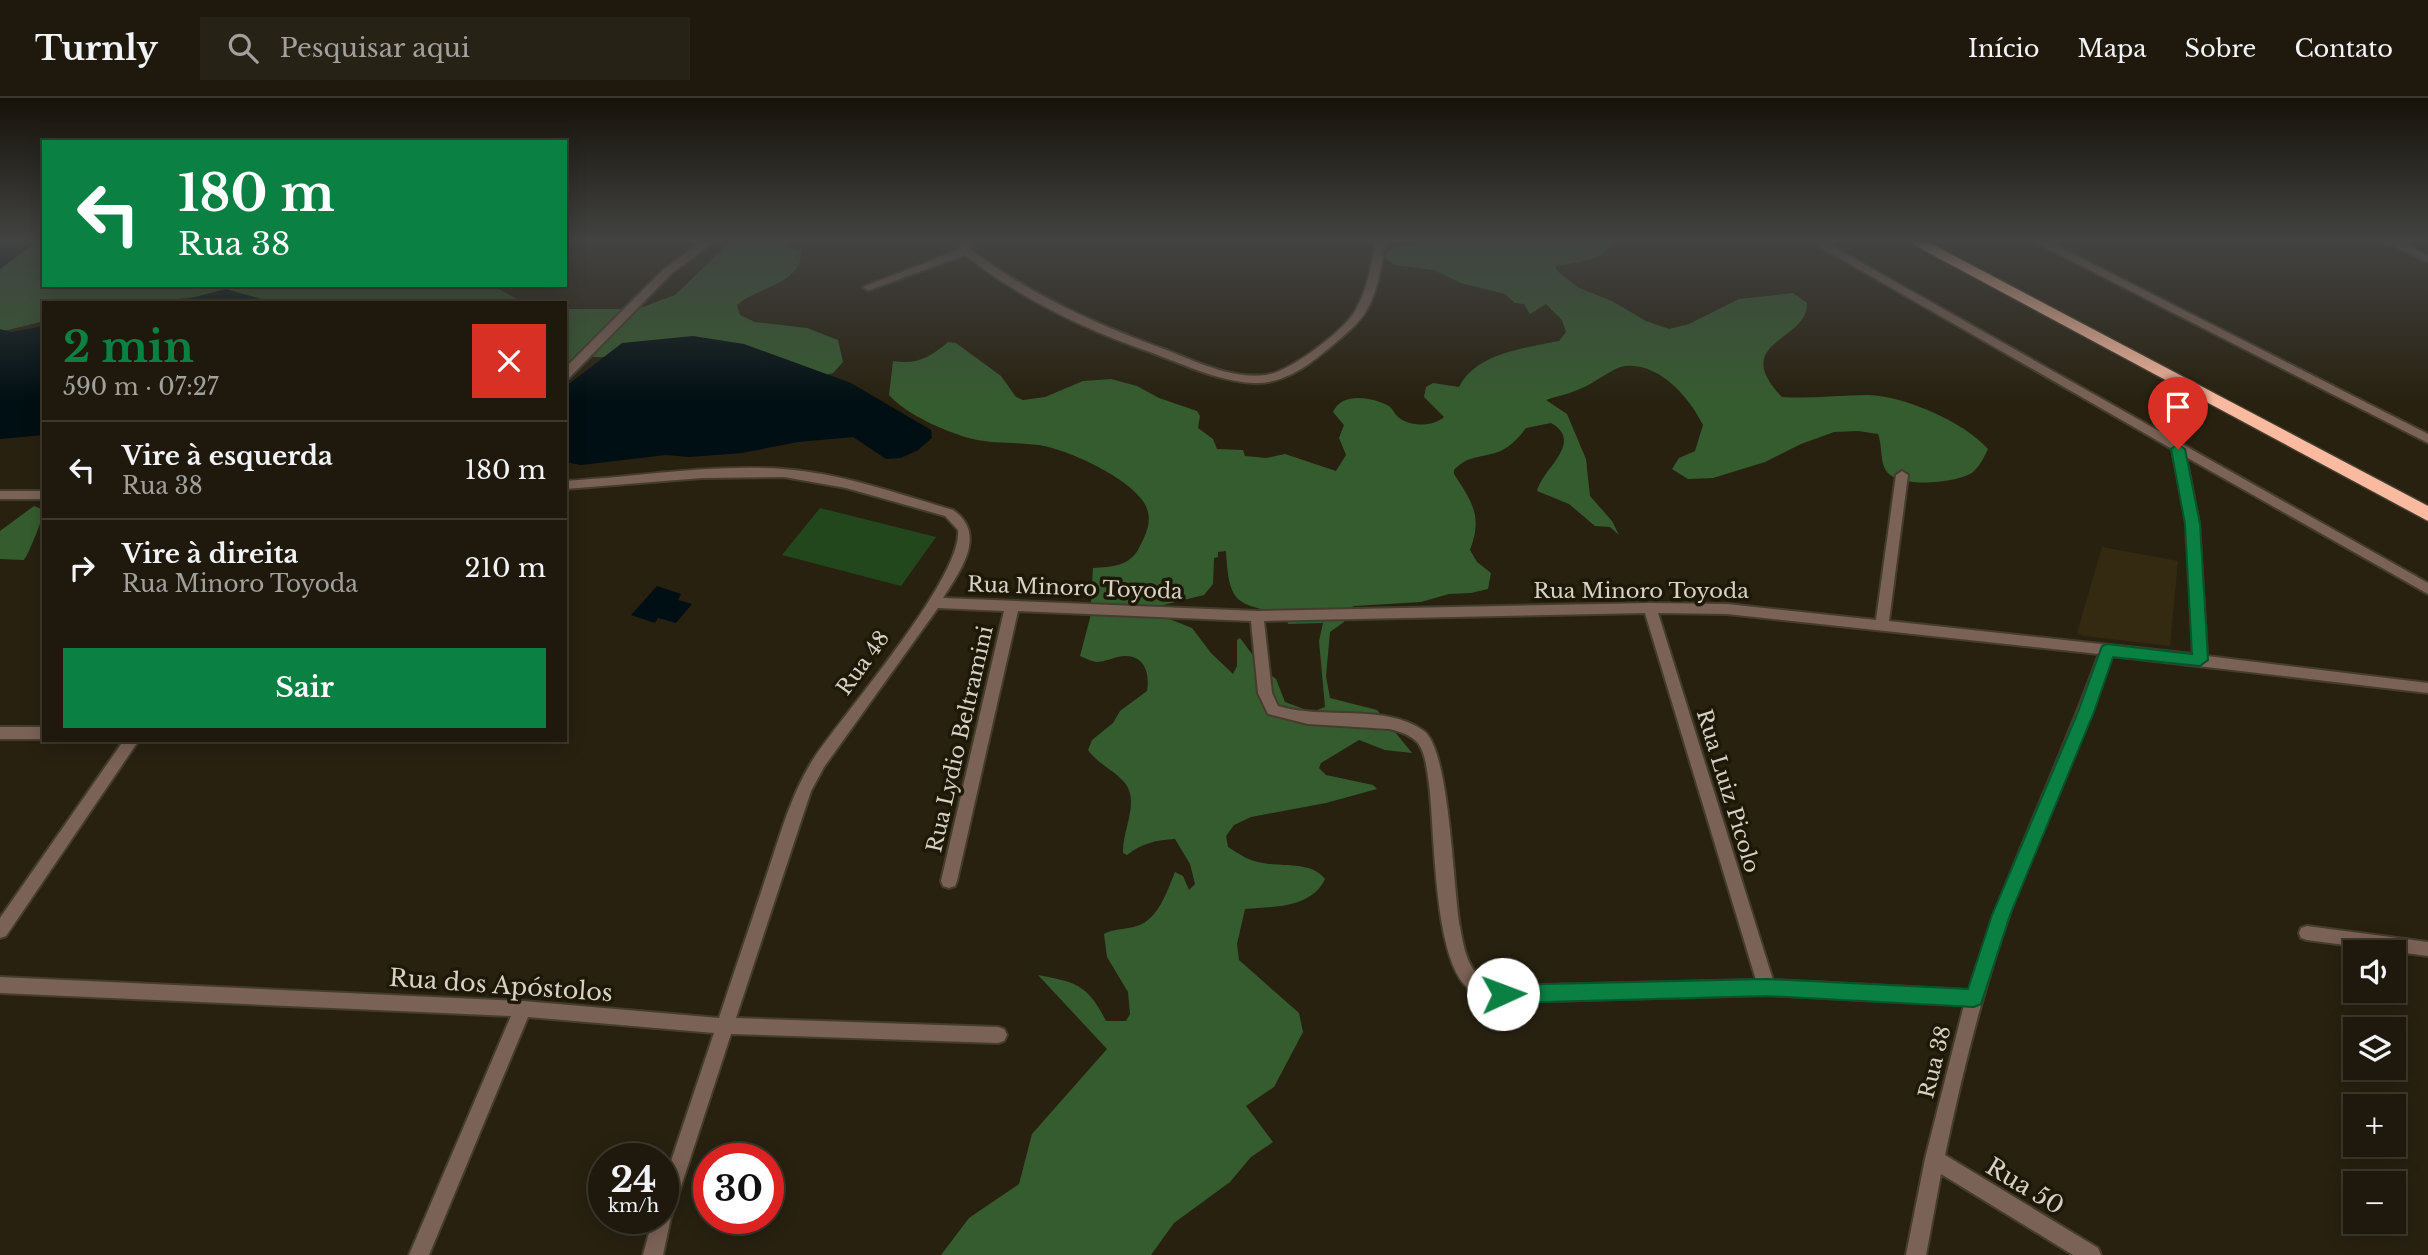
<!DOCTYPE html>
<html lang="pt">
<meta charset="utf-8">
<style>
body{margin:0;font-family:"Libre Baskerville",serif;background:#262215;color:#f1f3f6;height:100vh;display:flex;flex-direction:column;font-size:26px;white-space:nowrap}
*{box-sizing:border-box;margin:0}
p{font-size:23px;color:#a1a09d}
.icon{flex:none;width:38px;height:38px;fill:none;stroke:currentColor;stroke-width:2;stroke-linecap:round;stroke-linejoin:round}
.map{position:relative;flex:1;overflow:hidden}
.details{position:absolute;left:42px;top:203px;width:525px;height:441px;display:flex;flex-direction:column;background:#1e190c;border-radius:0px;box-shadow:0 4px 18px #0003,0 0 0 2px #3c382d}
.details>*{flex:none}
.banner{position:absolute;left:42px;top:42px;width:525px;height:147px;border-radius:0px;box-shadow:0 4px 18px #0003,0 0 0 2px #3c382d;background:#0b8043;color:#fff;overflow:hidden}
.tools{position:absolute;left:2343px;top:842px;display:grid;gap:14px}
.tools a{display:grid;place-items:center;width:63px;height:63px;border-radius:0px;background:#1e190c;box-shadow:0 4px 18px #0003,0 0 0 2px #3c382d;font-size:35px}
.speed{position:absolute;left:588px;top:1045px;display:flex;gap:14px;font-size:35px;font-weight:700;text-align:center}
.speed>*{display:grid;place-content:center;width:91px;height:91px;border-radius:50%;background:#1e190c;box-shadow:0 4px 18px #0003,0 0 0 2px #3c382d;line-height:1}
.speed small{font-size:18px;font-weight:400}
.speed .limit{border:10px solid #d22;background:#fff;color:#111}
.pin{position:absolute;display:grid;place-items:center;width:60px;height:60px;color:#fff;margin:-72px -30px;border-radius:50% 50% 50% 0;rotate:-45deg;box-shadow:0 0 7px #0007}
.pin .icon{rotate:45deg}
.me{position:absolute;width:77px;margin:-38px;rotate:88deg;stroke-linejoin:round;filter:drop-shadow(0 0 5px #0008)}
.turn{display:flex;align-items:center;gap:24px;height:147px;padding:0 21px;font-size:32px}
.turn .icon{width:91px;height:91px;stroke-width:2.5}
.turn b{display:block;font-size:49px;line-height:60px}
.round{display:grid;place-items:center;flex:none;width:74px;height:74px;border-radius:0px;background:#262215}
.headline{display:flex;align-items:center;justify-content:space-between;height:119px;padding:0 21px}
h1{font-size:42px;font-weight:800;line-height:52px;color:#0b8043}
.button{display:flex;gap:14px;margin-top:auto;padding:14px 21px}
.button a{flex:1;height:80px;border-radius:0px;background:#0b8043;color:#fff;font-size:28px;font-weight:800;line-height:80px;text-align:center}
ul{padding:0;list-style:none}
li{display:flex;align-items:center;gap:21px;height:98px;padding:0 21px;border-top:2px solid #3c382d}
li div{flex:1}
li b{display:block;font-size:26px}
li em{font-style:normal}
header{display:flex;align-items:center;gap:42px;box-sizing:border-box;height:98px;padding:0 35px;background:#1e190c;border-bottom:2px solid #3c382d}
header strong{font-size:33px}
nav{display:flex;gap:38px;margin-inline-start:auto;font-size:24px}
.search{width:490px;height:63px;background:#262215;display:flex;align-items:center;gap:18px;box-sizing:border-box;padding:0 24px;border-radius:0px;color:#a1a09d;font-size:26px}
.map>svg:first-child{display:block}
.built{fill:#342a12}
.green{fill:#23471d}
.forest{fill:#355c2f;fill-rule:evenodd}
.water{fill:#000f13}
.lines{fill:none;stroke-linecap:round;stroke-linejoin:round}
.minor-casing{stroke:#443d2d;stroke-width:4}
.motorway-casing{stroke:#443d2d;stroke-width:3}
.minor{fill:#7b6256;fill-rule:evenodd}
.motorway{fill:#faba9f;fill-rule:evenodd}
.route{fill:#0b8043;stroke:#07532c;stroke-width:2}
.labels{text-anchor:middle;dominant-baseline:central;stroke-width:7;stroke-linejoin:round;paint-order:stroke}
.street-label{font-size:21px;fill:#d6d2c7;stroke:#1e1807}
.near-street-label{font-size:24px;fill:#d6d2c7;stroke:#1e1807}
</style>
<header>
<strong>Turnly</strong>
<div class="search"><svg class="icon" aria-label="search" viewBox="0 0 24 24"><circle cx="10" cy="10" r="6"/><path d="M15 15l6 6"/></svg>Pesquisar aqui</div>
<nav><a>Início</a><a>Mapa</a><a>Sobre</a><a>Contato</a></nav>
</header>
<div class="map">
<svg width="2428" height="1157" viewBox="0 0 2428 1157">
<rect width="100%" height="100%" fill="#282110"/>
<!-- built -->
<polygon class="built" points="2102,449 2178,463 2170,548 2084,538 2077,535"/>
<!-- green -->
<polygon class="green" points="820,410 936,439 901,488 782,457"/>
<!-- forest -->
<g class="forest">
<polygon points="25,142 44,142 44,187 491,187 525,205 284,205 229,198 204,198 140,205 44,205 44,223 0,234 0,158"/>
<path d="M732 142H785L789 149 801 154C802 186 757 189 737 207L740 217 755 224 807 230 838 242 843 264 833 275 815 280 607 259H589L579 271V267L570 266 565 269V211H637L675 197Z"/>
<path d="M1461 142H1609L1612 146C1602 164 1574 164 1556 168V172L1579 190 1612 203 1646 223 1669 231 1689 226 1739 201 1793 195 1807 205C1809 243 1728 243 1782 299 1811 301 1839 297 1868 297 1905 298 1964 324 1988 351 1984 359 1980 368 1973 374 1958 385 1904 390 1889 376 1879 367 1883 349 1878 336L1858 333 1834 334 1801 346 1765 364 1713 380 1688 381 1672 371 1679 360 1695 353 1703 327C1690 300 1659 264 1625 268 1612 270 1595 285 1582 290 1570 296 1557 298 1546 302L1567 316 1586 361 1590 398 1612 423 1619 437 1610 429 1595 428 1569 406 1537 393C1542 371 1585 344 1551 325L1526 330C1519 340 1507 352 1495 355 1478 360 1467 358 1454 372V376C1472 404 1483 418 1470 452L1477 464 1491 475 1488 491 1471 495 1449 496 1421 504 1354 508 1343 514 1344 524 1330 534 1326 578 1330 600 1377 612 1412 655 1385 652 1359 642 1321 665 1319 670 1326 677 1373 687 1377 691 1326 705 1251 719 1234 727 1226 738 1228 749C1239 756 1249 763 1263 765 1283 769 1311 763 1325 781 1312 810 1272 809 1245 811L1237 846 1239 862 1299 915 1303 934 1274 989 1246 1008 1273 1044 1251 1059 1230 1084 1174 1125 1151 1157H941L969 1120 1019 1086 1032 1036 1107 951 1038 877C1076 884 1088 887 1106 923H1126L1130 916 1128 894 1107 859 1104 836C1115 830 1125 832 1137 828 1159 821 1167 793 1175 774L1183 778 1189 792 1195 786 1190 766 1175 741C1157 742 1142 745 1127 757L1123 755C1122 733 1140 704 1125 685 1114 672 1098 666 1088 652L1092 642 1113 625 1120 613 1147 593C1150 576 1145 557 1124 558 1114 559 1105 564 1096 564 1091 563 1085 560 1080 558L1090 520 1093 470C1112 469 1130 468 1139 450 1145 438 1151 427 1148 414 1143 385 1066 350 1038 347 1017 344 994 346 973 341 948 335 905 316 889 297L893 263C916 267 931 259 948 244L956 245 1001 278 1016 299 1023 302 1045 299 1083 283 1111 281 1137 288 1159 300 1197 313 1200 318 1198 330 1213 341 1217 351 1243 352 1245 358 1266 360 1285 356 1336 373 1346 357 1339 340 1344 327 1333 314C1342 294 1370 299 1387 307 1392 309 1394 315 1398 319 1410 329 1433 329 1444 319L1424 299 1426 289 1433 285 1459 289C1476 255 1525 250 1559 243L1566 234 1562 222 1546 206 1530 216 1524 206 1515 205 1505 196 1461 185 1434 172 1395 167 1385 160 1387 153 1397 148ZM1226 453C1229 507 1236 506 1286 516L1288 526 1323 525 1319 543 1325 609 1312 614 1285 604 1276 581 1263 571 1240 540 1237 542V568L1233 576 1211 555 1192 530 1152 514 1151 510 1204 497 1213 486 1214 460 1218 459V454Z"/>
<path d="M34 408 44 412C43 420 29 455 24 462L0 461V433Z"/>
</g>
<!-- water -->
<g class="water">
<polygon points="0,142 39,142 0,171"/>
<polygon points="226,191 276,205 171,205"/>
<polygon points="44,228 44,337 0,341 0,231 11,234"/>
<polygon points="693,238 744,246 851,285 931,332 932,340 918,352 901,360 886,361 853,339 798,344 742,355 689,359 666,357 581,367 565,364 565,289 622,245"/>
<polygon points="657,488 681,496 678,502 692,506 676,525 658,520 655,525 631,517"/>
</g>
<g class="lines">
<!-- minor casing -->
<g class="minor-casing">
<g id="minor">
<polygon points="704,142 716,142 672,175 569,280 565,280 565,270 664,171"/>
<path d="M961 142H971V152C1034 199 1096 226 1169 253 1199 265 1232 281 1266 277 1289 274 1343 234 1355 213 1368 192 1371 166 1376 142H1386C1381 166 1379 192 1366 213 1360 224 1350 232 1341 240 1315 262 1289 286 1253 285 1216 283 1181 265 1147 253 1081 230 1020 200 965 157L872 191 868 192 863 189 961 151Z"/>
<path d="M1808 142H1821L2428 485V496L2186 359 2199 426 2207 558 2428 585V595L2112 558C2082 645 2041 728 2010 815 1982 894 1962 976 1945 1057L2098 1150 2101 1157H2073L1941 1076 1926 1157H1906L1925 1061 1964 907 1767 897 1503 904C1492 900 1478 897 1468 890 1433 861 1435 732 1429 686 1427 673 1426 656 1418 645 1411 637 1399 633 1389 631L1308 626 1268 616 1258 595 1251 523 1018 513 957 783 955 788 949 790 943 788 941 783 1004 513 938 510 824 669 811 693 736 920 998 929 1004 931 1007 937 1004 943 998 945 731 936 671 1119 663 1157H643L653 1120H663V1087L714 935 528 919 429 1157H409L511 918 0 895V879L523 903 719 920C735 871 752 822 768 773 781 734 792 694 814 660 844 615 963 479 958 432L945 418 846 390 784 379 702 380 565 391V383C638 379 710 366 783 371 841 375 898 396 953 412 988 436 960 473 943 500L1257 513 1650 505 1727 506 1876 522 1896 377 1902 373 1908 377 1889 523 2193 556 2187 426 2172 351ZM1645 515 1756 882 1503 888C1495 886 1486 884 1479 878 1466 866 1463 845 1460 829 1453 791 1450 652 1424 633 1386 605 1322 622 1278 608L1272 595 1264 523ZM1658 515 1727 516 2099 556C2058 670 2004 777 1969 892L1773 882Z"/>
<polygon points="2031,142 2045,142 2428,336 2428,345"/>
<polygon points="2381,142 2395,142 2428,157 2428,164"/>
<rect x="0" y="393" width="44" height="8"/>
<rect x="0" y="629" width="44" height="12"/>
<polygon points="124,642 139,642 6,838 0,840 0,820"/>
<polygon points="2307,828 2428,844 2428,858 2307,842 2301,840 2299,835 2301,830"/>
</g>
</g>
<!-- motorway casing -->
<g class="motorway-casing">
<polygon id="motorway" points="1905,142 1924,142 2428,408 2428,423"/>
</g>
<!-- minor -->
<use href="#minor" class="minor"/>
<!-- motorway -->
<use href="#motorway" class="motorway"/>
</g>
<!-- sky -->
<linearGradient id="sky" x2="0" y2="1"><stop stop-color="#161209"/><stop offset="0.47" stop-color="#424342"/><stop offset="1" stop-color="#424342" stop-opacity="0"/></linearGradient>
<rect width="2428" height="304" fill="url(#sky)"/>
<!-- route -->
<polygon class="route" points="2178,346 2185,351 2200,426 2208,562 2200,568 2113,559 2094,614 2010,817 1981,906 1974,909 1767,898 1503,905 1496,902 1493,896 1496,890 1503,887 1767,881 1968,891 1992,817 2078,614 2102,548 2107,546 2192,556 2185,426 2171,351"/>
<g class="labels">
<!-- street labels -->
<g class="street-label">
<text transform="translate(1075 490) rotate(2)">Rua Minoro Toyoda</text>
<text x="1641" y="493">Rua Minoro Toyoda</text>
<text transform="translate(863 565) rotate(-54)">Rua 48</text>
<text transform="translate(960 641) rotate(-77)">Rua Lydio Beltramini</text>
<text transform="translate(1728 693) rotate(73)">Rua Luiz Picolo</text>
<text transform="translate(1935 964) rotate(-76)">Rua 38</text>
</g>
<!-- near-street labels -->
<g class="near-street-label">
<text transform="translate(501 887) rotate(4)">Rua dos Apóstolos</text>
<text transform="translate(2025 1088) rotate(31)">Rua 50</text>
</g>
</g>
</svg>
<div class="tools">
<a><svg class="icon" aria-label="sound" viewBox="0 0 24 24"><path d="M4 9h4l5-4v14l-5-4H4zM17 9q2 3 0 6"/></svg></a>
<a><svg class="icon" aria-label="layers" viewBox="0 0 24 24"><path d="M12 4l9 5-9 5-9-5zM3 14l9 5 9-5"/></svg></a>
<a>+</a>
<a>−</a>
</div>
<div class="speed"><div>24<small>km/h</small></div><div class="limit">30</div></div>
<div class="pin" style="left:2178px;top:351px;background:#d93025"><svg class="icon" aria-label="arrive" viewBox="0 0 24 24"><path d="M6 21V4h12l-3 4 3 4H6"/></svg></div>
<svg class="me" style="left:1503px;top:896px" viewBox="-20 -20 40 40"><circle r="19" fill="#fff"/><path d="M0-13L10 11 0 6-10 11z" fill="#0b8043"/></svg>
<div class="banner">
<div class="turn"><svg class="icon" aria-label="left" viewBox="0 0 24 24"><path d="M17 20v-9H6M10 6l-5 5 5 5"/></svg><div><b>180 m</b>Rua 38</div></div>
</div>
<section class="details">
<div class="headline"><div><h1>2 min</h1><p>590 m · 07:27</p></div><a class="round" style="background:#d93025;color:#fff"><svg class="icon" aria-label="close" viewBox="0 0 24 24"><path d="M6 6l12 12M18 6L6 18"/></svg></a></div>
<ul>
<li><svg class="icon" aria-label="left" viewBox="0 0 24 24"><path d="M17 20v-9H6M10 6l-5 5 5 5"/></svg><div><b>Vire à esquerda</b><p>Rua 38</p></div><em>180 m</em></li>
<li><svg class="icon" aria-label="right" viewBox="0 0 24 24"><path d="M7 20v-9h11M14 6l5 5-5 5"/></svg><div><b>Vire à direita</b><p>Rua Minoro Toyoda</p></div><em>210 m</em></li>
</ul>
<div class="button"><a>Sair</a></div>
</section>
</div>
